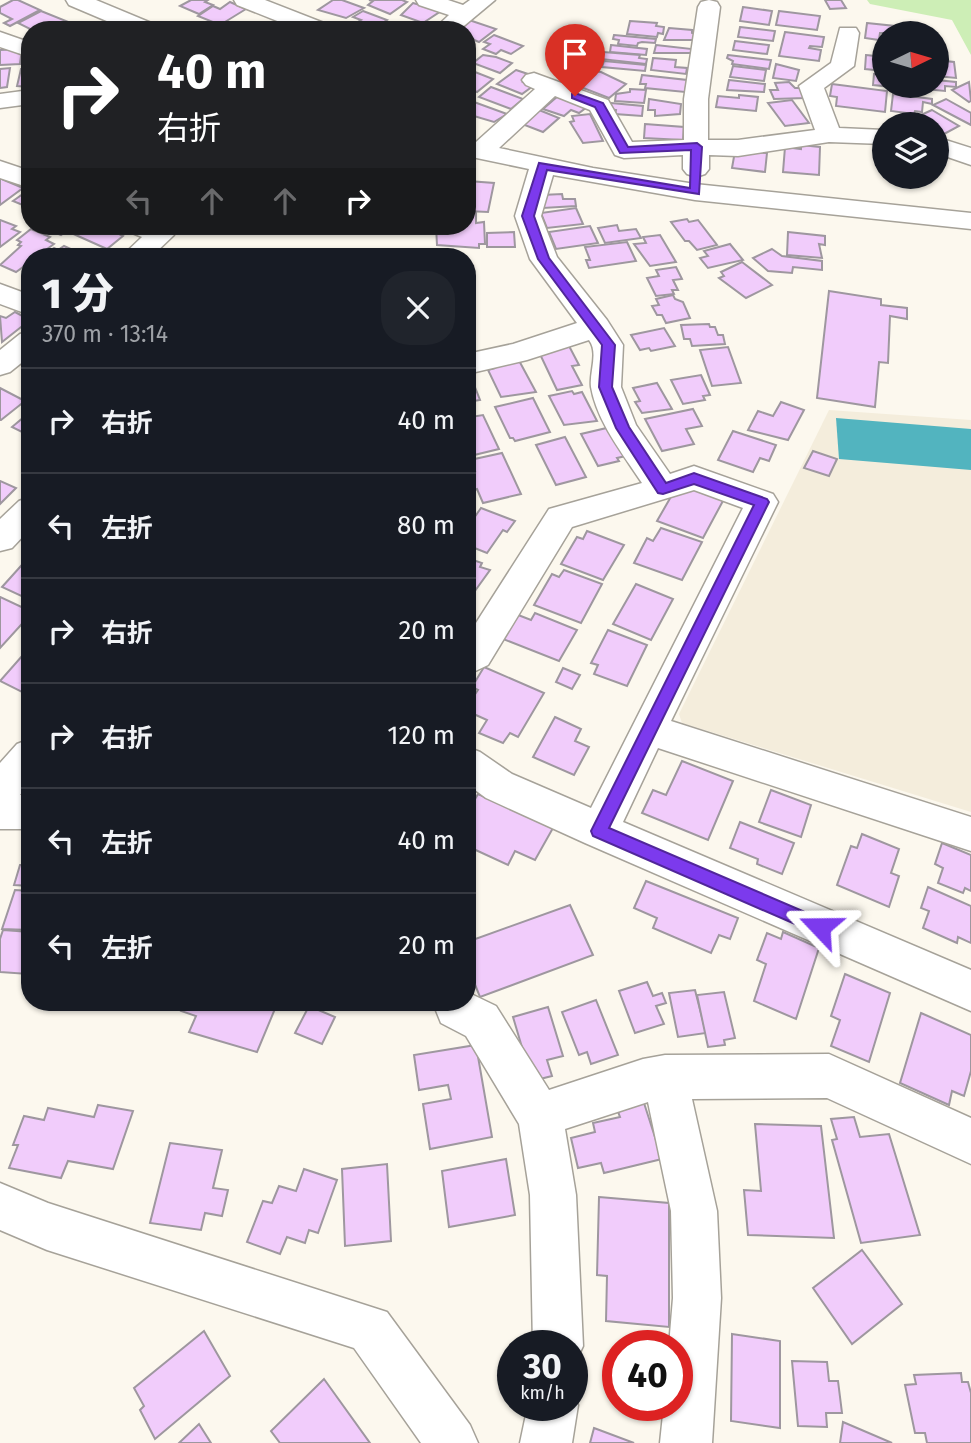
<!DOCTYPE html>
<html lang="ja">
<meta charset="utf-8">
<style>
body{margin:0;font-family:"Fira Sans","Noto Sans JP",sans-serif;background:#20242c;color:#f1f3f6;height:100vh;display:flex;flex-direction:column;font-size:26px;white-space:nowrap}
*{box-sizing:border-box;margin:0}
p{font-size:23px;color:#9ea1a6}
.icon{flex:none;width:38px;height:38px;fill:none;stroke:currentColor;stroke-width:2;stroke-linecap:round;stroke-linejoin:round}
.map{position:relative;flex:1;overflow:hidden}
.panel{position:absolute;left:21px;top:248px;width:455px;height:763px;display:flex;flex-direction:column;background:#171b24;border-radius:28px;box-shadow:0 2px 5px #0004}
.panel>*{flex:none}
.guide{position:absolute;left:21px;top:21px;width:455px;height:214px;border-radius:28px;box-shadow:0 2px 5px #0004;background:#202124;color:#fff;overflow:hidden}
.needle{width:46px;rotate:85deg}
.buttons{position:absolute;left:872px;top:21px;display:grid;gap:14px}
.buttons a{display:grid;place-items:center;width:77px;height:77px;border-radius:50%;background:#171b24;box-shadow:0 2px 5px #0004;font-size:35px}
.speed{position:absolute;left:497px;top:1330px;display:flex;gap:14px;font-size:35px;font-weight:700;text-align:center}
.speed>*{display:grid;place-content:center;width:91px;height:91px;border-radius:50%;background:#171b24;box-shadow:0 2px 5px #0004;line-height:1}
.speed small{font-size:18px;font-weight:400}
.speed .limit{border:10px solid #d22;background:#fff;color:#111}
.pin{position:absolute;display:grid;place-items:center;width:60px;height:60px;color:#fff;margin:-72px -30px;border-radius:50% 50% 50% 0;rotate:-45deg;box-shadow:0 0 7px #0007}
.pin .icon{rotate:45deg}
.me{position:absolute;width:77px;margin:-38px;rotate:293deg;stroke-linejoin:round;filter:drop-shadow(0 0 5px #0008)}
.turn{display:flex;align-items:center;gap:24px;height:147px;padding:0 21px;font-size:32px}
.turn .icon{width:91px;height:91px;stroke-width:2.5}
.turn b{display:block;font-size:49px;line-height:60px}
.lanes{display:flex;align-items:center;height:66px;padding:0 21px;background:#0003;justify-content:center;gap:35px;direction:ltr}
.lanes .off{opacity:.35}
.round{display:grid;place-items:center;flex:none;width:74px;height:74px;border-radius:28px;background:#20242c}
.headline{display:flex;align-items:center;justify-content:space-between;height:119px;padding:0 21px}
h1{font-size:42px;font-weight:800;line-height:52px}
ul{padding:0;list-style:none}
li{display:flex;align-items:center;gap:21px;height:105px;padding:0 21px;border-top:2px solid #363941}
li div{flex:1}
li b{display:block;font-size:26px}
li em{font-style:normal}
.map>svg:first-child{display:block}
.built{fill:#f4eddc}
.green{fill:#cdeeb6}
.water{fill:#52b4bf}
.building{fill:#f1ccfb;stroke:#9e979f;stroke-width:2}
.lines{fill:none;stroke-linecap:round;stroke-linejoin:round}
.minor-casing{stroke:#a6a299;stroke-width:3}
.minor{fill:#fff;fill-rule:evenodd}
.route{fill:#7c3aed;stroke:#51269a;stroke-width:2}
</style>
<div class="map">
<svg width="971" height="1443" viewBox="0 0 971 1443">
<rect width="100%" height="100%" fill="#fcf8ee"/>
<!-- built -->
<polygon class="built" points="829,410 971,420 971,812 682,723 679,714"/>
<!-- green -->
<polygon class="green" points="867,0 971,0 971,55 952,20 870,4"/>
<!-- water -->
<polygon class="water" points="836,418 971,429 971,470 839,459"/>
<!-- building -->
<g class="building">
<polygon points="13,0 18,0 40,10 10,26 4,23 12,19 0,13 0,7"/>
<polygon points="191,0 208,0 205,2 213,5 199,14 180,6"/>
<polygon points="333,0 342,0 364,8 346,18 318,10"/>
<polygon points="369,0 402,0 407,2 390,14 368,5 373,1"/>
<polygon points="825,0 841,0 846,8 830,9"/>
<polygon points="230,2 246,9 220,25 198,16 213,6 220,9"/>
<polygon points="413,3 441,11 423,23 401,15"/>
<polygon points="743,7 772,11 769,25 740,21"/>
<polygon points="41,11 66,21 46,30 38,27 32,30 18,23"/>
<polygon points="363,11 387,20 373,30 356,23 361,20 353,17"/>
<polygon points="779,11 820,16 817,30 776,25"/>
<polygon points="469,20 496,29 479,42 467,37 467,30 458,28"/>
<polygon points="630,21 657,23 656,26 664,27 663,34 658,33 657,37 627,34"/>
<polygon points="278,22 297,30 266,30"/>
<polygon points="867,23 895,26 894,33 880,33 879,40 865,38"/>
<polygon points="740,27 775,31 773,41 738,37"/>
<polygon points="898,27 931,30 931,33 898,33"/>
<polygon points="669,28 692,30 692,33 698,34 697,40 664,40"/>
<polygon points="785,32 824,37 822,47 810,46 809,48 821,50 819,61 779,56"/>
<polygon points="494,35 523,46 511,54 501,50 496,54 483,49 490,44 484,42"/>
<polygon points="614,35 656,39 655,43 642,42 638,43 637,46 618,44 619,40 613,39"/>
<polygon points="735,41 769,45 767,54 733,50"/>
<polygon points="611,45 647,49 646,55 610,52"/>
<polygon points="656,45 692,49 691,53 654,53"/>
<polygon points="22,49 20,64 0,65 0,50"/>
<polygon points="603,52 640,55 639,58 647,59 646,64 601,59"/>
<polygon points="483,55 496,57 512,63 500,73 473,63"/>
<polygon points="728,55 771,60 769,69 732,64 733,61 727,58"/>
<polygon points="866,55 884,57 884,71 865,69"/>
<polygon points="653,58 676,60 675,67 687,68 686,74 651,70"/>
<polygon points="936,60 954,62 956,78 936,76"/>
<polygon points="604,61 646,65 645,71 602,67"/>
<polygon points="776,64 799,70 796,81 773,78"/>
<polygon points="733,66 766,70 764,81 730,77"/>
<polygon points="10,68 7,87 0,88 0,69"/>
<polygon points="21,69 30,69 30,87 17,86"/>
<polygon points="516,70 531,75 523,82 533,86 522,94 497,84"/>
<polygon points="590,71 601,72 626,84 609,98 573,84"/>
<polygon points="475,72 493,79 477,92 467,88 467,75"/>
<polygon points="874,74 884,75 884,86 893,87 873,85"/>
<polygon points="642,75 687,80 685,92 645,88 646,84 640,84"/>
<polygon points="729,80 765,84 764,92 727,90"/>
<polygon points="936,80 956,82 956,87 945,86 945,91 914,88 914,86 936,86"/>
<polygon points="789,82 795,88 802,88 805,98 774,99 770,90 778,90 775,83"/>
<polygon points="969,82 971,101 969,102 952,90"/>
<polygon points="832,84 887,91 885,112 836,106 837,97 830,96"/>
<polygon points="491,87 523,99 511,109 479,97"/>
<polygon points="630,89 646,90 644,103 615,101 616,94 630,92"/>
<polygon points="893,94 932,99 932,104 923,102 922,112 915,111 914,114 891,111"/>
<polygon points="739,95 758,97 756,111 716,107 718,96 739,98"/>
<polygon points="558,96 587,107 579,113 571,110 564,116 543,109"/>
<polygon points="649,99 681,104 680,114 655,116 655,110 648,110"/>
<polygon points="946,99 971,113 971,125 933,105"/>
<polygon points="792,100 809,123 785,126 768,103"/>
<polygon points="474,102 507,114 494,122 467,114 467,108"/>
<polygon points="611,103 643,106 642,116 615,114 616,110 610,109"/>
<polygon points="539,110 559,118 543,132 522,124"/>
<polygon points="932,110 959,126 944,134 936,129 936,124 924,122 929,120 921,115"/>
<polygon points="590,114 603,141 583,143 570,122 574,121 572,116"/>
<polygon points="645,124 684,127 683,140 644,138"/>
<polygon points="801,145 820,147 819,175 783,172 785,147 801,149"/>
<polygon points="735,151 767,153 765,172 732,168"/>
<polygon points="0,173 9,177 4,180 23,188 0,205"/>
<polygon points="468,181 494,183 488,212 467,211"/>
<polygon points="30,189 30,208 13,201"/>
<polygon points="562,194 563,199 575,199 576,206 543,208 542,195"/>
<polygon points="576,208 583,224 547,228 541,213"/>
<polygon points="476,213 476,223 484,222 485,244 479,244 479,248 437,245 436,226 467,226 467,214"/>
<polygon points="687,219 689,222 698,220 717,245 697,250 689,241 685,241 671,222"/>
<polygon points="0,220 16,226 12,229 20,232 0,247"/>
<polygon points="617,225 619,231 636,229 641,238 605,243 598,228"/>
<polygon points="52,226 73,226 61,235 47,229"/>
<polygon points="78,226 114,226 109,229 123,236 107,249 69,232"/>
<polygon points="590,226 598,243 556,249 549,232"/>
<polygon points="31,229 50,237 46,240 54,244 36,257 30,257 30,262 16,272 0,265 21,246 18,245 21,242 17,240"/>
<polygon points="514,232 515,247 487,247 487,233"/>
<polygon points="788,232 825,236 825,245 819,244 822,258 787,255"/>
<polygon points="660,235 676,262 650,266 634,244 646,243 643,237"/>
<polygon points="627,242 636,261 589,268 586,260 590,260 585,247"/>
<polygon points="730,244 743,260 708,268 700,258 708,256 704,251"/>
<polygon points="64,246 86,256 42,257 54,248 58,250"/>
<polygon points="772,249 782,256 822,261 822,270 793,267 792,273 768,271 753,258"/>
<polygon points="742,262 772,285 746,298 719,278 724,276 721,272"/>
<polygon points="676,267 682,279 673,280 678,290 672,290 674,294 656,296 647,278 659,276 656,270"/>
<polygon points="829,291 881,299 881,305 907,308 907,319 890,316 888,363 879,362 875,407 817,398"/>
<polygon points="673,295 675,299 683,302 690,318 666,323 662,315 657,315 652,306 659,305 656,299"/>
<polygon points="15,312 30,320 2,342 0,316 6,318"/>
<polygon points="709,324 710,327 715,327 718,335 723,335 725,344 692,346 690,339 684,339 681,325"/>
<polygon points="664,328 675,346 651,351 649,348 640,350 631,335"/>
<polygon points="568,344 579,365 572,366 582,385 557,390 538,350"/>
<polygon points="728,347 741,383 712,386 700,350"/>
<polygon points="516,355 536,392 501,397 488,370 495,368 492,361"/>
<polygon points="469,372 480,400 467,402 467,373"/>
<polygon points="701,375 710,395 703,396 705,400 683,404 671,380"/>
<polygon points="657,383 672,409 642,413 635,402 640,401 633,388"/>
<polygon points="0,388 25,401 1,420 0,420"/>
<polygon points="572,391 574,394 582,392 597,421 564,425 549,396"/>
<polygon points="533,398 550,432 515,441 513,438 510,438 495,407"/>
<polygon points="781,402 804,410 788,440 748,430 758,411 773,416"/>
<polygon points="693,409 702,426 686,429 694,444 662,451 645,419"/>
<polygon points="30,412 30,436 12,427"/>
<polygon points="467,413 471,417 483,415 499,449 470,456 467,449"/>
<polygon points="611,427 626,456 617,458 619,461 598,466 581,434"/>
<polygon points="733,431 776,445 769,461 760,458 753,472 718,460"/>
<polygon points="565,437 586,477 556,485 536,445"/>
<polygon points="813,451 837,459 829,476 804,468"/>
<polygon points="502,453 521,494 483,503 477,489 467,492 467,473 475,471 470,460"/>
<polygon points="0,481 16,488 0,504"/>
<polygon points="688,486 724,499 703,538 657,521 676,488"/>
<polygon points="481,508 515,521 507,532 503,530 487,553 467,545 467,528"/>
<polygon points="661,528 702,542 682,580 634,563 647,538 653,541"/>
<polygon points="587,531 624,545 603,580 561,564 577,537 583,539"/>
<polygon points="29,557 30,558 30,600 2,587"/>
<polygon points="467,558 482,563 480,567 490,570 467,602"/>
<polygon points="564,570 602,584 581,623 534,605 552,574 559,577"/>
<polygon points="636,584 673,599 651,640 613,624"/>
<polygon points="0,597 30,611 30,615 0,648"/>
<polygon points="513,613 531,620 535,613 577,630 559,661 498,637"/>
<polygon points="608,630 647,645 627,686 594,674 598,665 591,663"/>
<polygon points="30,647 30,696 0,681"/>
<polygon points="484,667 544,693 518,737 510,733 503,743 479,733 487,720 467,711 467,706 478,690 472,687"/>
<polygon points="563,668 580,675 572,689 556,682"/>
<polygon points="555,717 581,729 575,741 589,747 574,775 533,757"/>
<polygon points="682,761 733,781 708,840 642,813 653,790 666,795"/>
<polygon points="771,790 811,805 801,837 759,822"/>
<polygon points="478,794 553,828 535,860 515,851 508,865 467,846 467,813"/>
<polygon points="740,822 794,843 782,874 757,864 758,859 730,848"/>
<polygon points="862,834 899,849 891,873 899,876 889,907 837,885 851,846 857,848"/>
<polygon points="942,843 971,855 971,891 965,888 963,893 938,883 943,868 935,864"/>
<polygon points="20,865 30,865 30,886 14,885"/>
<polygon points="646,881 738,918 730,939 719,935 711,953 653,928 657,918 634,908"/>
<polygon points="928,887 971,906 971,943 958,937 957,943 923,928 929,911 921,908"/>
<polygon points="15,890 30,891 30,930 2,929"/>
<polygon points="570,905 593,955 480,997 467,965 467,942"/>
<polygon points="3,930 30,932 28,974 0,972 0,939"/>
<polygon points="783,932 819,948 796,1019 754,1001 766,964 757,960 767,933 781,939"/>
<polygon points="845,974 890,993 869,1062 831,1046 840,1020 831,1016"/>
<polygon points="647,982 653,996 662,993 666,1003 656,1006 664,1024 635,1033 619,991"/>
<polygon points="695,990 706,1033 678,1037 669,993"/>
<polygon points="724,992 735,1038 724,1040 725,1045 708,1047 697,995"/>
<polygon points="596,1000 618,1055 591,1064 587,1052 579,1055 562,1012"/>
<polygon points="184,1003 275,1003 277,1004 257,1052 189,1032 196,1016 181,1011"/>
<polygon points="309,1006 335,1017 322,1044 295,1033"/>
<polygon points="548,1007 563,1056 547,1060 552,1076 532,1081 513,1017"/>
<polygon points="921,1013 971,1035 971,1071 964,1096 952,1091 949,1105 900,1083"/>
<polygon points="476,1045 492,1137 430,1149 423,1104 451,1099 448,1085 419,1090 414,1055"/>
<polygon points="644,1103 662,1159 604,1173 601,1163 578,1168 571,1138 595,1132 593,1123 620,1117 617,1109"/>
<polygon points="98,1105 133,1111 113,1169 68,1161 61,1178 9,1168 18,1145 13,1145 24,1116 44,1120 48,1108 94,1117"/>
<polygon points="854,1117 860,1137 889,1134 920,1235 861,1243 832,1140 837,1139 831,1119"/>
<polygon points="755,1124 821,1126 834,1238 748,1235 744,1190 761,1191"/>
<polygon points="170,1143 222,1150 213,1188 228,1190 222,1216 205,1213 201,1230 150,1223"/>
<polygon points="506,1159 515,1215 449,1227 442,1171"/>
<polygon points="387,1164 391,1241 345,1246 342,1169"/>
<polygon points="304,1169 337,1180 318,1233 309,1230 305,1243 287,1237 280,1254 247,1242 263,1201 272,1203 279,1186 296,1191"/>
<polygon points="599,1197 669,1203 669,1327 606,1321 607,1276 597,1275"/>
<polygon points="862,1250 902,1304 852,1344 813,1288"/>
<polygon points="204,1331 230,1376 155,1439 140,1410 144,1406 134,1388"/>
<polygon points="732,1334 780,1341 780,1428 731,1421"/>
<polygon points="792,1361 827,1362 829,1381 838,1381 842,1413 826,1413 827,1427 798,1426"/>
<polygon points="961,1373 962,1382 968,1382 971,1393 971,1443 927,1443 925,1433 915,1433 905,1385 916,1384 914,1375"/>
<polygon points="324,1379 370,1443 280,1443 271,1431"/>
<polygon points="843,1422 892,1443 840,1443"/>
<polygon points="199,1424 211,1443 179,1443"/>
<polygon points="594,1428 634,1443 590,1443"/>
</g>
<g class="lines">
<!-- minor casing -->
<g class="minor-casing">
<g id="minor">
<polygon points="66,0 96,0 156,25 159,30 128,30 69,5"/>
<polygon points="234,0 265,0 329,25 332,30 300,30 237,5"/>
<polygon points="416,0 448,0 463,5 470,0 495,0 459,30 433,30 449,15 419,5"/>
<path d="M709 0 717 2 720 7 708 99V140H738L815 130 799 86 831 63 840 28H856L859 33 854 66 824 88 839 128 884 130V144L829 142 738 156 709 155V169L705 174 696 177 687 174 683 169V155L624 158 615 155 590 110 555 96 499 148 593 168 695 184 971 213V229L695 200 553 175 541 216 557 257 607 320 623 345 621 387 636 425 670 474 694 466 773 494 778 502 671 721 971 817V851L658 748 623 822 971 970V1011L585 843 486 798 467 784V747L480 752 512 774 591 808 743 508 694 490 572 527 488 665 467 675V637L549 509 642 483C623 454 597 422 591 387 589 372 599 353 589 340L527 360 467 374V354L513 344 577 323 530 259 515 216 529 169 467 156V141L476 142 535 89 526 85 522 80 526 75 534 73 608 100 632 142 684 140V99L698 7 701 2Z"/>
<polygon points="0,32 23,40 30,38 30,52 21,54 0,47"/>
<polygon points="30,90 30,104 0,108 0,94"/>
<polygon points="936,137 971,148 971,165 936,153"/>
<polygon points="0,161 30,171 30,188 0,178"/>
<path d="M126 226C141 226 165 221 174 235L151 257H121L142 237 130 232Z"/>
<polygon points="0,284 30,295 30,315 0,304"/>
<polygon points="30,331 30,356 10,372 0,375 0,350 20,334"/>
<polygon points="30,497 30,529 12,548 0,551 0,519 19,501"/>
<polygon points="30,739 30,783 20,795 30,795 30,829 0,829 0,763 17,744"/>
<polygon points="467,992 496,1006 549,1090 643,1059 665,1055 829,1054 971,1118 971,1164 827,1098 692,1099 717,1211 721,1298 712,1443 660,1443 664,1405 677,1405 677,1346 669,1346 673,1298 671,1211 648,1102 565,1129 576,1195 583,1346 575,1363 572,1365 572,1346 533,1346 530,1195 519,1124 466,1036 441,1023 435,1008 437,1003 467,1003"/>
<polygon points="0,1183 48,1203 387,1312 470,1425 478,1443 421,1443 354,1348 47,1250 0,1230"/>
<polygon points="572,1390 578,1405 572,1443 520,1443 528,1405 572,1405"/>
</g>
</g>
<!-- minor -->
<use href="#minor" class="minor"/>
</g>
<!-- route -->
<polygon class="route" points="575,93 603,103 628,147 697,143 702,147 699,194 547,170 534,216 549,258 615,345 612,387 629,427 666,483 694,473 767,499 769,502 609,828 826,921 829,927 826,932 820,935 593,836 591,831 754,505 694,484 663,494 658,493 616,428 599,387 602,345 538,259 522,216 539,163 690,188 691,150 620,153 595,107 572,98 572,94"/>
</svg>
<div class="buttons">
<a><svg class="needle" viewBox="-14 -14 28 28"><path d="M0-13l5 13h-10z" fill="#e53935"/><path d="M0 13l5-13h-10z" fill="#9ea1a6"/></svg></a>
<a><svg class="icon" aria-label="layers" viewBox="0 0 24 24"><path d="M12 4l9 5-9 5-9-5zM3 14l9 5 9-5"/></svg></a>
</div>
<div class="speed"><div>30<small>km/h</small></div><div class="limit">40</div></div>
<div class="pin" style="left:575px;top:96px;background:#d93025"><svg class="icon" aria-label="arrive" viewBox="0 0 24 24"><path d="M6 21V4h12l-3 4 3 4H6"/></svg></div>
<svg class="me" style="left:820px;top:927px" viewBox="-20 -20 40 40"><path d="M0-17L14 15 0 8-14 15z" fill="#7c3aed" stroke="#fff" stroke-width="4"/></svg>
<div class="guide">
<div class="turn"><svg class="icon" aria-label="right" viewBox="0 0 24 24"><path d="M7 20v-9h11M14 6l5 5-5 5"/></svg><div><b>40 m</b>右折</div></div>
<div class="lanes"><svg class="icon off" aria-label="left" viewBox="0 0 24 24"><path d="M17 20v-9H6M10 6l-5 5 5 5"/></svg><svg class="icon off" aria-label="ahead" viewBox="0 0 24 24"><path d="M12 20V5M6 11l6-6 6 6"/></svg><svg class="icon off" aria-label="ahead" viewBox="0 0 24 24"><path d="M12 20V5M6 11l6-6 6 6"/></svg><svg class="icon" aria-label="right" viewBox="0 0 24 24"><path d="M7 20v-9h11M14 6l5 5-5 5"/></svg></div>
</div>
<section class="panel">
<div class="headline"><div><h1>1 分</h1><p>370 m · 13:14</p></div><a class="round"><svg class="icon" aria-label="close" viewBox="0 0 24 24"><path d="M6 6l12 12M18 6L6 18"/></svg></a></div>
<ul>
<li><svg class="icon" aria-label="right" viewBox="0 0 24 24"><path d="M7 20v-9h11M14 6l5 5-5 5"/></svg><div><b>右折</b></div><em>40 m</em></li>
<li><svg class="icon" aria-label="left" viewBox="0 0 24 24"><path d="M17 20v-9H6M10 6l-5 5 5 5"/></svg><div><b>左折</b></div><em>80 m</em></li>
<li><svg class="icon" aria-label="right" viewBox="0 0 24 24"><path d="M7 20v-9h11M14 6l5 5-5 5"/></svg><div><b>右折</b></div><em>20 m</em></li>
<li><svg class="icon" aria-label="right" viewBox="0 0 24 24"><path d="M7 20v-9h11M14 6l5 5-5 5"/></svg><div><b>右折</b></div><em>120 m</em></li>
<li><svg class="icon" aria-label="left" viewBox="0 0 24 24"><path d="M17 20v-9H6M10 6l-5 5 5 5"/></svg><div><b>左折</b></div><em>40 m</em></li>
<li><svg class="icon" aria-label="left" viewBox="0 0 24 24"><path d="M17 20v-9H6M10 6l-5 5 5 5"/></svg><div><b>左折</b></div><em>20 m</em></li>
</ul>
</section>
</div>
